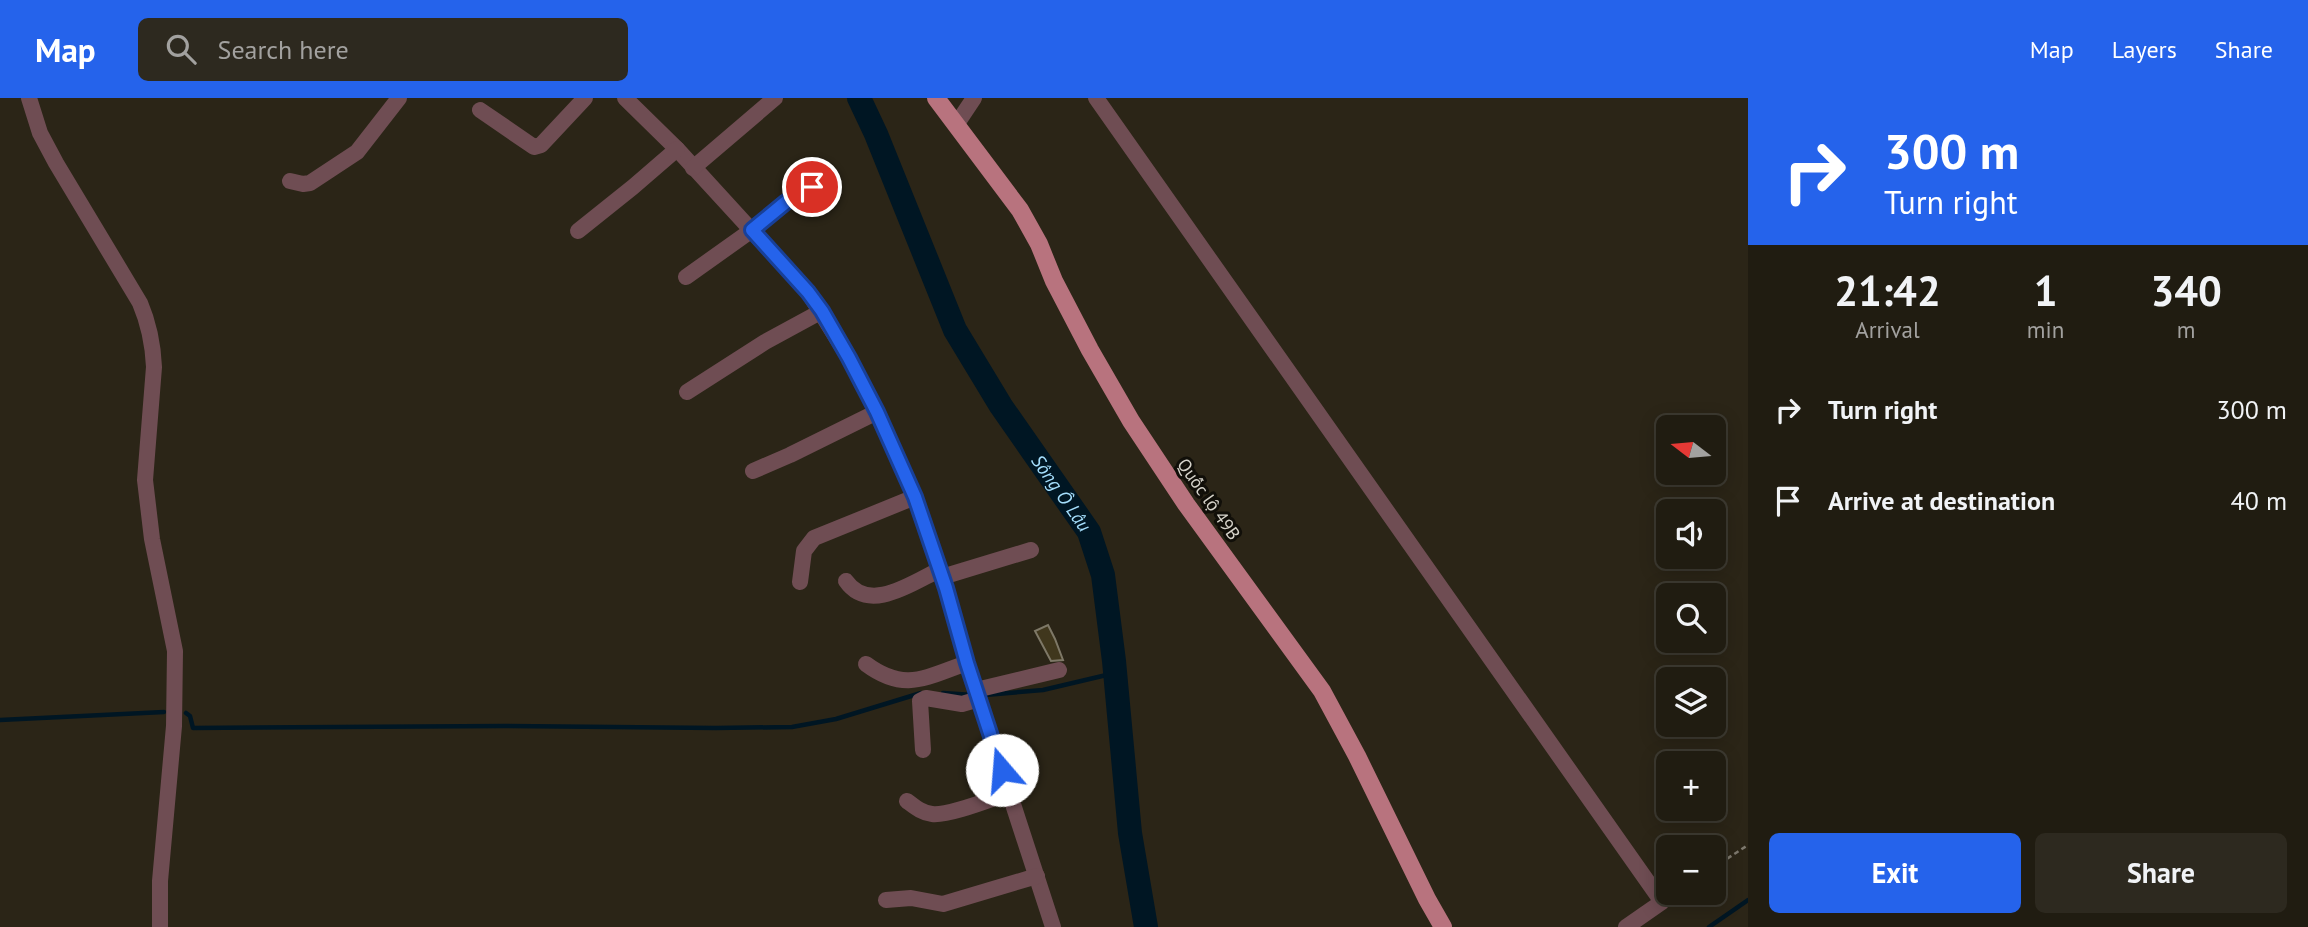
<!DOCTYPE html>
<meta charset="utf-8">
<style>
body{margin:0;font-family:"PT Sans",sans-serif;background:#2d291f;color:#f1f3f6;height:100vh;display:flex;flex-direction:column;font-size:26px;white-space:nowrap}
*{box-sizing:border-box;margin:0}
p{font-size:23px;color:#a2a19f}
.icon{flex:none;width:38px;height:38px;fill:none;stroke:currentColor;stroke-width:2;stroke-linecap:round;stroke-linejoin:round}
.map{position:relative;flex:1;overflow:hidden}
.side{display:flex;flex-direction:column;background:#201c11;width:560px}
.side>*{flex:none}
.guide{background:#2563eb;color:#fff;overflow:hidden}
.needle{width:46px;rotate:286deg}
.controls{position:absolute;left:1656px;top:317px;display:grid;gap:14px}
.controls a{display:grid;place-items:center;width:70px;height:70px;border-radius:10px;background:#201c11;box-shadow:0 4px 18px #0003,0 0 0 2px #3d3a31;font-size:35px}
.pin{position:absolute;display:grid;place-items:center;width:60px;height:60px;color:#fff;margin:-30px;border:4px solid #fff;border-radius:50%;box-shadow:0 2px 7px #0007}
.me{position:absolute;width:77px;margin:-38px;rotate:342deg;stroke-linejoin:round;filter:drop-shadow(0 0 5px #0008)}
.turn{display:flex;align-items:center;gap:24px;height:147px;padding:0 21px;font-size:32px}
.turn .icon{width:91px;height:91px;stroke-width:2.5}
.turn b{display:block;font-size:49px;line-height:60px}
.eta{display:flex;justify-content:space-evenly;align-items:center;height:119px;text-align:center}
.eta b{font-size:42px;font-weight:700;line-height:49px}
.action{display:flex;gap:14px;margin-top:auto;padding:14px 21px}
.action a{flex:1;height:80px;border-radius:10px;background:#2563eb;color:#fff;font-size:28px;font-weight:700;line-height:80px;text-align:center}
.action a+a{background:#2d291f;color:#f1f3f6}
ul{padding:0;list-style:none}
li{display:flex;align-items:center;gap:21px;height:91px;padding:0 21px}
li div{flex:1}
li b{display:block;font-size:26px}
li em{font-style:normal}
header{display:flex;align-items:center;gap:42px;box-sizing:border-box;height:98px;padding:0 35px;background:#2563eb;color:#fff}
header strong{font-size:33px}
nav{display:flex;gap:38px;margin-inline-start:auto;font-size:24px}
.search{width:490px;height:63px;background:#2d291f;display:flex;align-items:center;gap:18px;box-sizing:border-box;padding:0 24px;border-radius:10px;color:#a2a19f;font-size:26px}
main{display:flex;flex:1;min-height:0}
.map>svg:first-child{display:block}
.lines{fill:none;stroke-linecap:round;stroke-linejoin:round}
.stream{stroke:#001623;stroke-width:4.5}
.river{stroke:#001623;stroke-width:24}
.building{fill:#40371d;stroke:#7e7867;stroke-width:2}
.path{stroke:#7d786d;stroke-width:2.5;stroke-dasharray:5 3.5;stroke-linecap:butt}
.minor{stroke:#6f4d53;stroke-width:16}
.major{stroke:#b8737e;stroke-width:18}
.route-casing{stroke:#184099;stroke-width:18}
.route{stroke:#2563eb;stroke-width:12}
.labels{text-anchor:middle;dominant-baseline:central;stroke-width:6;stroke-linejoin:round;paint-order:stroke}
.street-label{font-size:18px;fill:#d5d2c9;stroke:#110f09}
.water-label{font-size:19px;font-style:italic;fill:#a5dffd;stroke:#110f09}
</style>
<header>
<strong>Map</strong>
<div class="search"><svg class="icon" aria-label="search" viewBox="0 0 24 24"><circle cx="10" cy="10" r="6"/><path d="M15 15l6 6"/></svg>Search here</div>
<nav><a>Map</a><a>Layers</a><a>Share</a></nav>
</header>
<main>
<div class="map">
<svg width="1748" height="829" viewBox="0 0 1748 829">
<rect width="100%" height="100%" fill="#2b2517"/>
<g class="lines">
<!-- stream -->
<g class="stream">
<polyline points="943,595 973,597"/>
<polyline points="985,597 1043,592 1115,575"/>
<polyline points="186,615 190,618 193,630 504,628 716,630 792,629 836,621 921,595"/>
<polyline points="0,622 164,614"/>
<polyline points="1709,829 1748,802"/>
</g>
<!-- river -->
<path class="river" id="s1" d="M859 0 876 36 955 232 1001 308 1089 434 1103 477 1114 563 1130 735 1146 829"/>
</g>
<!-- building -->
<polygon class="building" points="1048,527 1055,541 1063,562 1051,563 1035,533"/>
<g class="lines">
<!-- path -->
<polyline class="path" points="1713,770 1748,747"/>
<!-- minor -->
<g class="minor">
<path d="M29 0 40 35 56 65 140 205C149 226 153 246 154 269L145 382 152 441 175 553 174 628 160 783V829"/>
<polyline points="625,0 677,51 808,194 849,260 877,314 915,399 946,490 967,565 1053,829"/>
<polyline points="1096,0 1662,804 1626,829"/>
<polyline points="480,12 534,49 541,47 585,0"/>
<polyline points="956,27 974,0"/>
<polyline points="693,70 775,0"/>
<polyline points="290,83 303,86 310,85 357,54 399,0"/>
<polyline points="578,133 633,89 677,51"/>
<polyline points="686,179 752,132 786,104 829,79"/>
<polyline points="687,294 765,244 822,213"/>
<polyline points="753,373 790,357 877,314"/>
<polyline points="942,479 1031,452"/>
<path d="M846 483C869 516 912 485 939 472"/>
<polyline points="800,484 804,453 814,440 915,399"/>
<path d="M866 566C905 595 926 579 967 565"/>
<polyline points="976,592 1059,572"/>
<polyline points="923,652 920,603 926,600 962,606 979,601"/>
<path d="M907 703C915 709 922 715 932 716 949 718 991 701 1009 695"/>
<polyline points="886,802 911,800 943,806 1037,778"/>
</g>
<!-- major -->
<polyline class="major" points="936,0 1020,112 1039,146 1054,183 1090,252 1131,323 1186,406 1322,593 1357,658 1427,801 1443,829"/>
</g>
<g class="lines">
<!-- route casing -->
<g class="route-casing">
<polyline id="route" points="812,89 786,104 752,132 808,194 822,213 849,260 877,314 915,399 946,490 967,565 1002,672"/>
</g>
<!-- route -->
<use href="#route" class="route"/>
</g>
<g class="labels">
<!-- street labels -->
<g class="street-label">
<text transform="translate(1209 401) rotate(55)">Quốc lộ 49B</text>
</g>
<!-- water labels -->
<g class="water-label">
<text stroke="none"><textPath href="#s1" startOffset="446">Sông Ô Lâu</textPath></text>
</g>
</g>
</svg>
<div class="controls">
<a><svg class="needle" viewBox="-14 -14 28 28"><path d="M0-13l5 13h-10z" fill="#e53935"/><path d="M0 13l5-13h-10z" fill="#a2a19f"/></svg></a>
<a><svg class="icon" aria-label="sound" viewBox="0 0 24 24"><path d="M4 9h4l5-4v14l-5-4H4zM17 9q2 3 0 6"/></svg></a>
<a><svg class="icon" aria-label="search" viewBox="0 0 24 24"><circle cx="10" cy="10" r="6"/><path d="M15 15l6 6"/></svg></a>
<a><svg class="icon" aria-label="layers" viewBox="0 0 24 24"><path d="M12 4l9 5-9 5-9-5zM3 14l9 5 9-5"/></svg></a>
<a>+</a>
<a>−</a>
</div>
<div class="pin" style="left:812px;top:89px;background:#d93025"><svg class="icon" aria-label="arrive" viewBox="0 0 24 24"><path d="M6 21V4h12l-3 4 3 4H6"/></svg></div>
<svg class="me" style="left:1002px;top:672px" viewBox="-20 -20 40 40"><circle r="19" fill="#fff"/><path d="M0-13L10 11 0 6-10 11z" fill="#2563eb"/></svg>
</div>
<section class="side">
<div class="guide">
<div class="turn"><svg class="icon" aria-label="right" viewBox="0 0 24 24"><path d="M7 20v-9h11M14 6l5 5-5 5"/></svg><div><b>300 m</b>Turn right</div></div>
</div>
<div class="eta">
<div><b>21:42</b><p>Arrival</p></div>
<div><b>1</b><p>min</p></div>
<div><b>340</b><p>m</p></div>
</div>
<ul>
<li><svg class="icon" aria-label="right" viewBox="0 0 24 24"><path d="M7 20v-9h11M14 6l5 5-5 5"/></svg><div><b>Turn right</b></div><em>300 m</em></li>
<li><svg class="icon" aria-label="arrive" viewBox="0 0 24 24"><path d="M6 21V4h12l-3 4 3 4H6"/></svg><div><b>Arrive at destination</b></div><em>40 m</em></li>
</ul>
<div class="action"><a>Exit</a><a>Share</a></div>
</section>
</main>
